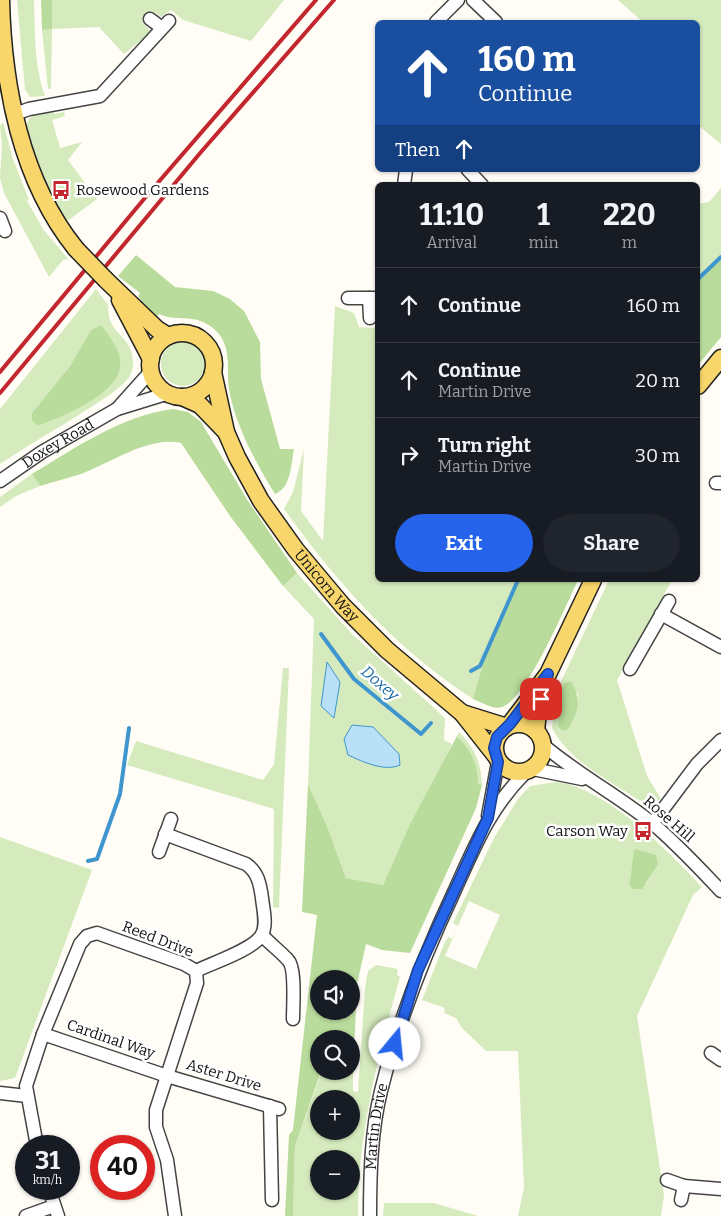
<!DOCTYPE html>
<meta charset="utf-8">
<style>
body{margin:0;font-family:Bitter,serif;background:#20242c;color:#f1f3f6;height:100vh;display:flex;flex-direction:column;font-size:19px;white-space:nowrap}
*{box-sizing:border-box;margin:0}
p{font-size:16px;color:#9ea1a6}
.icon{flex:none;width:28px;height:28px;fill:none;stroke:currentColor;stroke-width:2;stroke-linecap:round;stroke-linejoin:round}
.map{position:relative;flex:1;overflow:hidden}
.panel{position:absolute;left:375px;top:182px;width:325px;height:400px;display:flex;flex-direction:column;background:#171b24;border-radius:8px;box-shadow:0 1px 4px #0004}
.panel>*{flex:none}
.banner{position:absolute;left:375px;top:20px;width:325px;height:152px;border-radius:8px;box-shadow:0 1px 4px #0004;background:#1a4fa0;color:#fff;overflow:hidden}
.controls{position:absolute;left:310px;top:970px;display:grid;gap:10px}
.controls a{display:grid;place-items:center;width:50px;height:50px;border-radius:50%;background:#171b24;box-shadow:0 1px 4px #0004;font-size:25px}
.speed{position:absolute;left:15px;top:1135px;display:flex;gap:10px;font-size:25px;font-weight:700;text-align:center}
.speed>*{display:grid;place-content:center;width:65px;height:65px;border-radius:50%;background:#171b24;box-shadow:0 1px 4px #0004;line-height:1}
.speed small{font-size:12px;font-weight:400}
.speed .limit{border:8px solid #d22;background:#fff;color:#111}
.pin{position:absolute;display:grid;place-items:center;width:42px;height:42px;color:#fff;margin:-21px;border-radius:10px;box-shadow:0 2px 8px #0006}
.me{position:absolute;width:55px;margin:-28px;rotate:17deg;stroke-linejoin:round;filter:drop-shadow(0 0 4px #0008)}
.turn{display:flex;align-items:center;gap:18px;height:105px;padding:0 20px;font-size:22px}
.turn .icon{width:65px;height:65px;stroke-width:2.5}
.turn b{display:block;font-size:35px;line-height:42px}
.then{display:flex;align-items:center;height:48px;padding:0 20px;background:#0003;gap:10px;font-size:19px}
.eta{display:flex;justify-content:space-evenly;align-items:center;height:85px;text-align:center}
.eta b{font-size:30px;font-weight:700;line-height:35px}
.primary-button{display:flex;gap:10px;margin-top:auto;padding:10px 20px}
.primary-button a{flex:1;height:58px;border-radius:30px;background:#2563eb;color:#fff;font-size:20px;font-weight:700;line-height:58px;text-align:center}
.primary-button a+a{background:#20242c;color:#f1f3f6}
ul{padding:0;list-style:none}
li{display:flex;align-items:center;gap:15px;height:75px;padding:0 20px;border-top:1px solid #363941}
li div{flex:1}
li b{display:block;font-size:19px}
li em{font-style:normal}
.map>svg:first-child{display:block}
.green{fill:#d5ebbd;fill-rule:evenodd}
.forest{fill:#b9dc9c;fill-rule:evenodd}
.water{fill:#b9e0f7;stroke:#3f96cf}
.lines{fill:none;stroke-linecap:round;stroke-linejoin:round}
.stream{stroke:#3f96cf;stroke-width:4}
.minor-casing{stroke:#444;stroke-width:15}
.major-casing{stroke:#222;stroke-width:19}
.minor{stroke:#fff;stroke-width:12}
.major{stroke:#f9d66b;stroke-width:16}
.rail{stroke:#c4262e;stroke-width:4}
.major-bridge-casing{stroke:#222;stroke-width:19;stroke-linecap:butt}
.major-bridge{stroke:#f9d66b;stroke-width:16}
.route-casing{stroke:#184099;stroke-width:12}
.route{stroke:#2563eb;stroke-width:9}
.labels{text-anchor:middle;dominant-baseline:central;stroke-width:5;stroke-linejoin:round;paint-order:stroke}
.poi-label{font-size:15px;fill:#111;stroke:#fff;text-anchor:start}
.street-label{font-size:15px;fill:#111;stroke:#fff}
.water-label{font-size:16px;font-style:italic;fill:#1768a6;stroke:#fff}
</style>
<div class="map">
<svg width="721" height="1216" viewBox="0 0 721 1216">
<rect width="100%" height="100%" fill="#fffdf5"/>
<!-- green -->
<g class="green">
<path d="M17 0H34C35 32 34 66 45 96L30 97 25 90Z"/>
<polygon points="52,0 284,0 251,41 183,20 171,10 161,17 155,12 143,23 151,32 124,54 99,27 52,29 51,89 48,89 42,30 52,29"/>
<polygon points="618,0 721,0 721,144 698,125 698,22 643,22"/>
<path d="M53 109 54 114 64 112 65 116 52 120 60 148 82 142 68 160 97 199 66 222C55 204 21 144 27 124 30 113 43 111 53 109Z"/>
<polygon points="3,122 13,159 29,200 27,201 43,229 68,259 63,260 49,277 4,193 0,178 2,146 0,126"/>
<polygon points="721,188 721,257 698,279 698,204 709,202"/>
<path d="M96 289 108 305C107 336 132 334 133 361 134 370 129 379 122 385 112 394 99 402 88 409 59 428 28 445 0 464V409ZM91 330 85 404 38 426 32 421V413L70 366Z"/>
<path d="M335 306 354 313 359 327 377 328 378 580H517L490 638 473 699C396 649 337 583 284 509L293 492 304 449 301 511 323 541Z"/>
<circle cx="183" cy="364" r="22"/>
<polygon points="32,474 40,486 16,496 0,507 0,497"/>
<polygon points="297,573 352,634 445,718 444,740 452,744 438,775 409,826 383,885 346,878 327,826 308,784 314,619 283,586"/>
<path d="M609 580H672L617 680 647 776 661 799C653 804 648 805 640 801 609 780 570 762 552 728L557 690ZM578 693 576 715 572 724 558 726 559 702Z"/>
<polygon points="283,668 289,668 279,908 273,907 274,809 127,765 136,741 263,780 274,764"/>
<path d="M459 732C475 749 481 762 482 785H478C478 763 472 751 457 736Z"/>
<path d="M556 782C605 787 670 852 702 887L693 895 637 1016 664 1195 661 1216H518L524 1188 518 1051H486L462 1028 456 1018 444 1013 445 1008 422 1000 444 944 448 937 452 939 458 926 453 923 494 838 518 799 530 786ZM633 856 658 865 646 884 629 883 634 869ZM469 901 500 915 476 969 445 956Z"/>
<polygon points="0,837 92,870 15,1078 0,1081"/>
<path d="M376 965 398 969 397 975 400 977C378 1056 358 1133 358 1216H293L295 1146 321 1073 353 1075V1091L358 1092 365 988 368 971ZM319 1099H351V1131H319ZM319 1159H351V1191H319Z"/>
<polygon points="384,1203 434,1203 478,1216 383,1216"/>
</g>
<!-- forest -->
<g class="forest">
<polygon points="41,0 52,0 52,29 42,30"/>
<path d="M136 255 175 287 213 291 230 299 244 311 260 342 261 379 280 449H294C291 465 291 488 275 494 256 463 235 425 229 389 226 366 233 345 213 328 192 312 178 323 159 314L155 319 138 296 140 293 118 276Z"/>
<polygon points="721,257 721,337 698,365 698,279"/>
<path d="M101 325C109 336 123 352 120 367 116 396 62 416 38 426L32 421V413L70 366 91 330Z"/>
<path d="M173 409 188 412 201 422 248 501 297 573 283 586 230 516 181 443C148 436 111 463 81 474 68 478 53 482 40 486L32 474C75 448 123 415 173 409Z"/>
<path d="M517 580H578C566 605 527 699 502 707 493 710 481 702 473 699L490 638Z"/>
<path d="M570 681C582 696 579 716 567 730H562L558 726 559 702 564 683Z"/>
<path d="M457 736C472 751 478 763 478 784L482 785 476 808 410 953 382 950 366 944 357 984 353 1075 320 1074 295 1146 293 1216H285L289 1135 293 1130 317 915 302 912 308 784 327 826 346 878 383 885 409 826ZM319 979H351V1011H319ZM319 1039H351V1071H319Z"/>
<path d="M635 849 656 855 658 865 642 889H632L629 883C633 872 631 860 635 849Z"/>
</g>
<!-- water -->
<g class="water">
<polygon points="327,662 340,682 334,718 321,706"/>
<path d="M352 725 373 727 399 754 400 765C385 772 363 762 348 755L344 739Z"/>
</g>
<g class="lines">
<!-- stream -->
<g class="stream">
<polyline points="698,279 721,257"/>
<polyline points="321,634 354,679 421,734 431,723"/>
<polyline points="471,671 480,666 518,580"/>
<polyline points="88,861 97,859 120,794 129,728"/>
</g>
<!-- minor casing -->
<g class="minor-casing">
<g id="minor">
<polyline points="473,0 496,22"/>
<polyline points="150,19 162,28"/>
<polyline points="436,22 458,0"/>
<polyline points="15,114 29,109 100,96 169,21"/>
<polyline points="468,170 482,185"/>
<polyline points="404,185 406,170"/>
<polyline points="0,218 5,231"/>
<polyline points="348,298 378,298"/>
<polyline points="369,298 370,318"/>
<polyline points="117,409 151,371"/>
<path id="s1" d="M0 481 42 452 117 409 169 393"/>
<polyline points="716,483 721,483"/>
<polyline points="661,614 721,647"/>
<polyline points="630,669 669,601"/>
<path d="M542 744C577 774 617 795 652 823 677 844 699 868 721 891"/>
<polyline points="533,769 582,779"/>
<polyline points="488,816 498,762"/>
<polyline points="652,824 697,764 721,740"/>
<path d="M165 834 246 864C258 872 260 884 262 898 263 909 268 926 261 936 252 950 212 963 196 971"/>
<polyline points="159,852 171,819"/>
<path d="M262 935C270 944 280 951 288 960 296 968 293 1006 293 1019"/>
<polyline points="43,1034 167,1076 279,1109"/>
<polyline points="711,1053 721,1060"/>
<polyline points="0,1093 27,1096"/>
<polyline points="270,1106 272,1200"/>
<polyline points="37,1146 26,1086 43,1034 80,944 87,936 97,933 184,964 196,971 197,983 156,1110 156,1127 167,1160 175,1216"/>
<polyline points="667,1180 684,1186 681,1200"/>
<polyline points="684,1186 721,1189"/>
<polyline points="49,1189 58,1216"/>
<polyline points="26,1216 54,1206"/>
<path id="s2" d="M370 1216C370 1175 371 1131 381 1091 398 1022 424 956 454 892 475 846 489 809 525 773"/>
</g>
</g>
<!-- major casing -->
<g class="major-casing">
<g id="major">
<path d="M1 0C3 86 21 181 76 249"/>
<polyline points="106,280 157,329 168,336"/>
<polyline points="120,300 151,359"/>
<circle cx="182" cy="365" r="32"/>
<path id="s3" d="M213 372 226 432 237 457 261 501 296 550 343 606 387 650 462 713 495 755"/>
<polyline points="698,386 721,358"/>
<polyline points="182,397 200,405 226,432"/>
<polyline points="462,713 507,727"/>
<circle cx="519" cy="748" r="24"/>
<polyline points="510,724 548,674 593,580"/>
<polyline points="536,731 538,712 545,683"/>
</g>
</g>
<!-- minor -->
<use href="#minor" class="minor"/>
<!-- major -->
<use href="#major" class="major"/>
<!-- rail -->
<g class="rail">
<polyline points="0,372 149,193 316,0"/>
<polyline points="0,393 201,152 334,0"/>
</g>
<!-- major-bridge casing -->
<g class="major-bridge-casing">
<polyline id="major-bridge" points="76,249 106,280"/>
</g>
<!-- major-bridge -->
<use href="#major-bridge" class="major-bridge"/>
</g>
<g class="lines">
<!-- route casing -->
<g class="route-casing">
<polyline id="route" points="395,1044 418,970 488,818 498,762 494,748 497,737 510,724 548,674 541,699"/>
</g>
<!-- route -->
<use href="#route" class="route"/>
</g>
<!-- icons -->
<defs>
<g id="bus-bare" transform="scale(1.5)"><path d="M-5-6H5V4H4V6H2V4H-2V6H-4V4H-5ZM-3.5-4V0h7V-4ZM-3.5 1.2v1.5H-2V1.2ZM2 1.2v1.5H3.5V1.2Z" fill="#c4262e" stroke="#fff" stroke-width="2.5" paint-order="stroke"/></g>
</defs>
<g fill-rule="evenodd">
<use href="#bus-bare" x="61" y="190"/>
<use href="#bus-bare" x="643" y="831"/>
</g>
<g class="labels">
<!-- poi labels -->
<g class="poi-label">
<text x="76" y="190">Rosewood Gardens</text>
<text x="628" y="831" text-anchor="end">Carson Way</text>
</g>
<!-- street labels -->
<g class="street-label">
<text stroke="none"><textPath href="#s1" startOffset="69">Doxey Road</textPath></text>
<text stroke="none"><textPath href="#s3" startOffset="246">Unicorn Way</textPath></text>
<text transform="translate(669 819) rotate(41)">Rose Hill</text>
<text transform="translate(158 939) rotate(21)">Reed Drive</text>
<text transform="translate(111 1039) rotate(19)">Cardinal Way</text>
<text transform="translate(224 1075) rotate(17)">Aster Drive</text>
<text stroke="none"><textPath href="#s2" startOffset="90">Martin Drive</textPath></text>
</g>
<!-- water labels -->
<g class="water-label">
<text transform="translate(380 683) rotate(41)">Doxey</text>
</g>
</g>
</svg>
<div class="controls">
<a><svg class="icon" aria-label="sound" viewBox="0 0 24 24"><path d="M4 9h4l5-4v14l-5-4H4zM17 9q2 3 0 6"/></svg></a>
<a><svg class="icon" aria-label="search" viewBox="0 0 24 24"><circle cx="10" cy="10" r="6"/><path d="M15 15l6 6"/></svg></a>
<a>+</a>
<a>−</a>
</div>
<div class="speed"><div>31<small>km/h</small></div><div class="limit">40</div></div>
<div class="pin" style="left:541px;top:699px;background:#d93025"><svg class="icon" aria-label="arrive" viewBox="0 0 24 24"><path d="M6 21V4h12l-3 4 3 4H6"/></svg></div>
<svg class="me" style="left:395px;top:1044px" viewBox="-20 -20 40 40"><circle r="19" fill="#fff"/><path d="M0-13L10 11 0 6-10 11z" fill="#2563eb"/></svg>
<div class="banner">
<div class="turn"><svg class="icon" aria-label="ahead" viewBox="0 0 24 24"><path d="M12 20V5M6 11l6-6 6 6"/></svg><div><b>160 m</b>Continue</div></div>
<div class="then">Then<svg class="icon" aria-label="ahead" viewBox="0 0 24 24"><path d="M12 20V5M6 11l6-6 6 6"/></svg></div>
</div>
<section class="panel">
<div class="eta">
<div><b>11:10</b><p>Arrival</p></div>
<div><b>1</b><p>min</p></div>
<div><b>220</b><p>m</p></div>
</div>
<ul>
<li><svg class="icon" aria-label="ahead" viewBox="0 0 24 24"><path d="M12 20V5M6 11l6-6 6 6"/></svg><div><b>Continue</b></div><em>160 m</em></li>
<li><svg class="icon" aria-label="ahead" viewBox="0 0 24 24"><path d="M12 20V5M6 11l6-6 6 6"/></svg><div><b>Continue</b><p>Martin Drive</p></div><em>20 m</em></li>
<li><svg class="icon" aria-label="right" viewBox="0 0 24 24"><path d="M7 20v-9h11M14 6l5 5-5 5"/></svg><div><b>Turn right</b><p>Martin Drive</p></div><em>30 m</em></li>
</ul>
<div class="primary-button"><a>Exit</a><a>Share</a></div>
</section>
</div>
